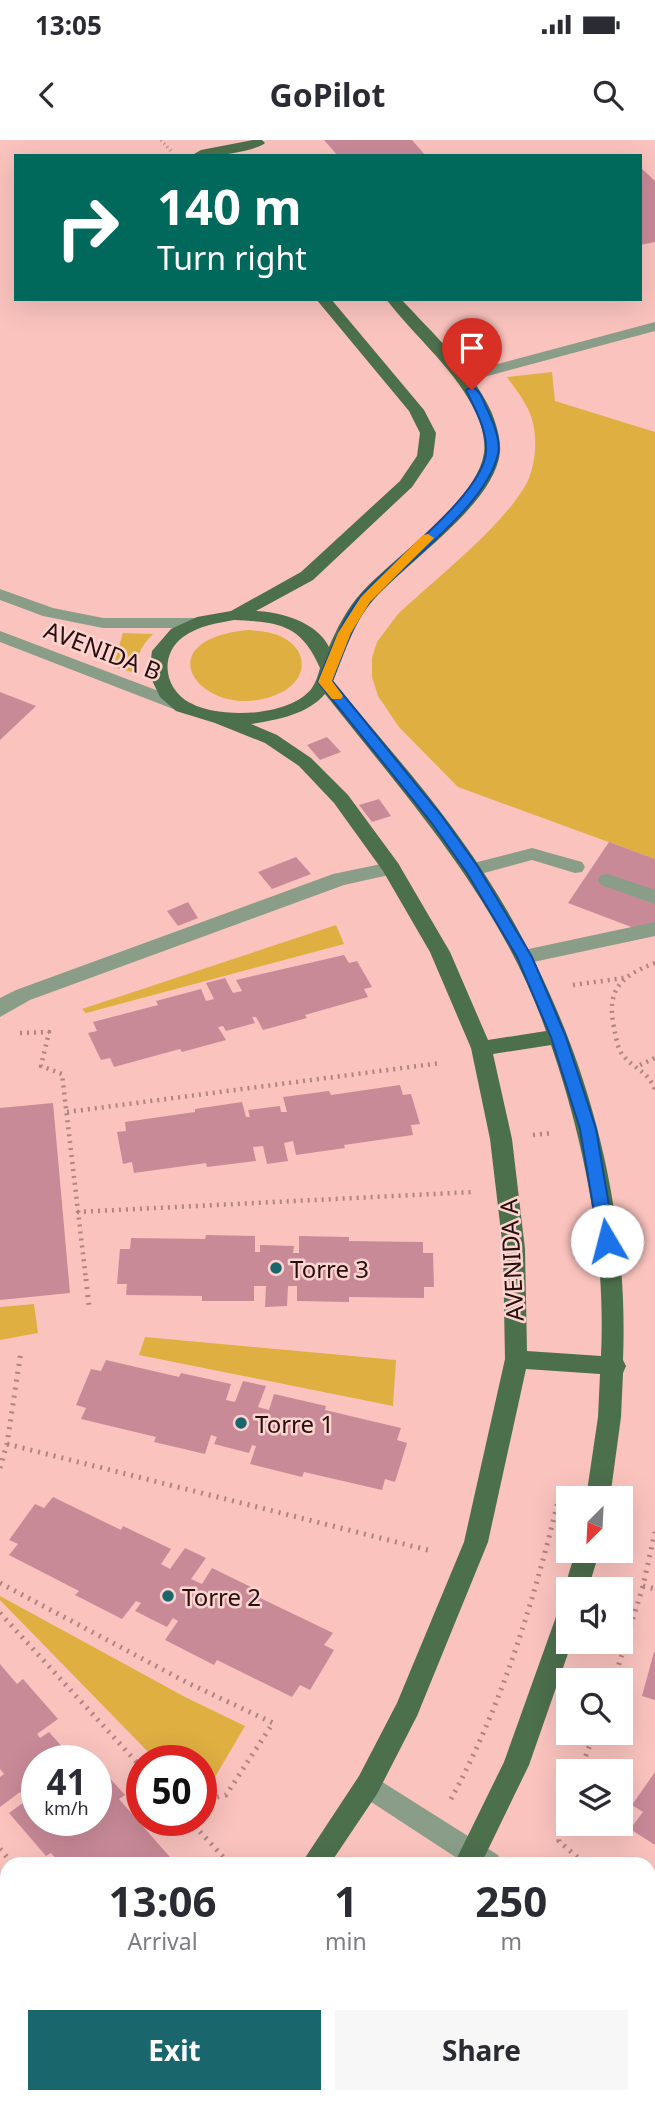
<!DOCTYPE html>
<style>
body{margin:0;font-family:"Noto Sans",sans-serif;background:#f7f7f7;color:#2b2b33;height:100vh;display:flex;flex-direction:column;font-size:26px;white-space:nowrap}
*{box-sizing:border-box;margin:0}
p{font-size:23px;color:#7c7c81}
.icon{flex:none;width:38px;height:38px;fill:none;stroke:currentColor;stroke-width:2;stroke-linecap:round;stroke-linejoin:round}
.map{position:relative;flex:1;overflow:hidden}
.side{position:absolute;left:0px;top:1717px;width:656px;height:247px;display:flex;flex-direction:column;background:#fff;border-radius:21px 21px 0 0;box-shadow:0 7px 28px #0002}
.side>*{flex:none}
.hud{position:absolute;left:14px;top:14px;width:628px;height:147px;border-radius:0px;box-shadow:0 7px 28px #0002;background:#00695c;color:#fff;overflow:hidden}
.needle{width:46px;rotate:204deg}
.controls{position:absolute;left:556px;top:1346px;display:grid;gap:14px}
.controls a{display:grid;place-items:center;width:77px;height:77px;border-radius:0px;background:#fff;box-shadow:0 7px 28px #0002;font-size:35px}
.speed{position:absolute;left:21px;top:1605px;display:flex;gap:14px;font-size:35px;font-weight:700;text-align:center}
.speed>*{display:grid;place-content:center;width:91px;height:91px;border-radius:50%;background:#fff;box-shadow:0 7px 28px #0002;line-height:1}
.speed small{font-size:18px;font-weight:400}
.speed .limit{border:10px solid #d22;background:#fff;color:#111}
.pin{position:absolute;display:grid;place-items:center;width:60px;height:60px;color:#fff;margin:-72px -30px;border-radius:50% 50% 50% 0;rotate:-45deg;box-shadow:0 0 7px #0007}
.pin .icon{rotate:45deg}
.me{position:absolute;width:77px;margin:-38px;rotate:352deg;stroke-linejoin:round;filter:drop-shadow(0 0 5px #0008)}
.turn{display:flex;align-items:center;gap:24px;height:147px;padding:0 28px;font-size:32px}
.turn .icon{width:91px;height:91px;stroke-width:2.5}
.turn b{display:block;font-size:49px;line-height:60px}
.eta{display:flex;justify-content:space-evenly;align-items:center;height:119px;text-align:center}
.eta b{font-size:42px;font-weight:700;line-height:49px}
.button{display:flex;gap:14px;margin-top:auto;padding:14px 28px}
.button a{flex:1;height:80px;border-radius:0px;background:#19666d;color:#fff;font-size:28px;font-weight:700;line-height:80px;text-align:center}
.button a+a{background:#f7f7f7;color:#2b2b33}
.status{display:flex;justify-content:space-between;align-items:center;height:49px;padding:0 35px;background:#fff;direction:ltr}
.status svg{height:19px;fill:currentColor}
header{display:flex;justify-content:space-between;align-items:center;height:91px;padding:0 28px;background:#fff;font-size:32px;font-weight:700}
.map>svg:first-child{display:block}
.green{fill:#dfaf42}
.building{fill:#c98a98}
.lines{fill:none;stroke-linecap:round;stroke-linejoin:round}
.path-far2{stroke:#b08480;stroke-width:3.5;stroke-dasharray:1 3.5;stroke-linecap:butt}
.path-far1{stroke:#b08480;stroke-width:4.5;stroke-dasharray:2 5;stroke-linecap:butt}
.path{stroke:#b08480;stroke-width:5;stroke-dasharray:2 6;stroke-linecap:butt}
.minor{fill:#8a9d89;fill-rule:evenodd}
.major{fill:#4c6f4c;fill-rule:evenodd}
.route{fill:#1a73e8;stroke:#114b97;stroke-width:2}
.slow{fill:#f59e0b}
.poi-dot{fill:#19666d;stroke:#fed4d0;stroke-width:2.5}
.labels{text-anchor:middle;dominant-baseline:central;stroke-width:5;stroke-linejoin:round;paint-order:stroke}
.street-label{font-size:24px;fill:#270f0e;stroke:#fed4d0}
.poi-label{font-size:24px;fill:#270f0e;stroke:#fed4d0;text-anchor:start}
</style>
<div class="status"><b>13:05</b><svg viewBox="0 0 49 12"><path d="M0 12V9h3v3zM5 12V6h3v6zM10 12V3h3v9zM15 12V0h3v12zM26 1h20v11H26zM47 4h2v5h-2z"/></svg></div>
<header><svg class="icon" aria-label="back" viewBox="0 0 24 24"><path d="M15 5l-7 7 7 7"/></svg>GoPilot<svg class="icon" aria-label="search" viewBox="0 0 24 24"><circle cx="10" cy="10" r="6"/><path d="M15 15l6 6"/></svg></header>
<div class="map">
<svg width="655" height="1962" viewBox="0 0 655 1962">
<rect width="100%" height="100%" fill="#fac3be"/>
<!-- green -->
<g class="green">
<path d="M552 232 555 261 655 292V719L458 647 399 587 378 556 372 537V518L377 502 398 474C433 441 512 379 529 338 537 317 538 289 528 269 523 258 514 247 507 237Z"/>
<path d="M247 490C259 491 273 492 284 498 309 512 307 539 282 552 210 589 136 502 247 490Z"/>
<path d="M123 493 153 494C140 507 136 516 139 534L113 527Z"/>
<polygon points="336,785 344,804 86,873 82,869"/>
<polygon points="34,1164 38,1193 0,1200 0,1167"/>
<polygon points="145,1197 396,1220 393,1266 139,1215"/>
<polygon points="0,1456 185,1557 245,1586 215,1637 201,1642 201,1620 156,1620 0,1460"/>
</g>
<!-- building -->
<g class="building">
<polygon points="324,0 412,0 426,16 338,16"/>
<polygon points="640,27 655,41 655,102 640,105"/>
<polygon points="0,552 36,566 0,600"/>
<polygon points="327,597 341,612 320,620 307,605"/>
<polygon points="379,659 391,676 372,682 359,665"/>
<polygon points="609,702 655,719 655,796 568,763"/>
<polygon points="296,717 311,734 272,749 258,732"/>
<polygon points="188,762 198,778 178,786 167,771"/>
<polygon points="344,815 349,823 357,821 372,847 364,849 368,857 305,875 307,878 263,890 256,877 252,877 255,883 226,891 223,886 218,887 226,900 182,912 180,909 114,927 110,918 101,920 88,893 97,891 93,882 158,865 156,861 201,849 206,861 214,859 206,843 225,838 233,853 242,851 236,840"/>
<polygon points="400,945 403,955 411,954 420,984 411,985 413,995 344,1005 345,1008 296,1015 293,1001 284,1003 288,1021 267,1024 263,1006 253,1007 256,1021 207,1027 206,1023 134,1033 132,1022 123,1024 117,992 126,991 125,982 195,972 195,969 242,962 246,977 250,977 248,970 280,966 281,972 287,972 283,957 329,951 331,955"/>
<polygon points="53,963 70,1153 0,1160 0,968"/>
<polygon points="206,1095 255,1096 255,1112 260,1112 260,1105 294,1106 293,1113 299,1113 299,1096 349,1097 349,1101 423,1102 423,1113 433,1113 434,1147 424,1147 424,1158 349,1157 349,1162 297,1161 297,1146 288,1146 287,1166 265,1167 266,1146 254,1146 254,1161 202,1161 202,1156 126,1155 127,1144 117,1144 120,1109 130,1109 131,1098 205,1099"/>
<polygon points="106,1220 179,1237 181,1233 231,1244 226,1260 235,1262 243,1241 266,1246 258,1267 269,1270 274,1254 326,1266 325,1270 401,1288 397,1300 407,1303 395,1342 385,1339 382,1350 304,1332 302,1337 250,1324 256,1306 252,1305 249,1313 214,1304 217,1297 211,1295 205,1314 154,1302 156,1297 81,1279 86,1268 76,1265 91,1229 101,1231"/>
<polygon points="53,1357 121,1390 123,1386 171,1409 161,1424 170,1429 185,1408 206,1418 191,1439 202,1444 212,1428 261,1452 258,1457 333,1493 324,1505 334,1510 310,1550 300,1545 292,1557 217,1520 214,1525 165,1500 178,1481 173,1478 167,1487 135,1471 141,1463 136,1461 122,1479 75,1455 79,1451 9,1415 18,1404 9,1400 35,1364 44,1368"/>
<polygon points="654,1512 655,1512 655,1560 642,1556"/>
<polygon points="0,1524 17,1544 23,1539 58,1579 37,1594 40,1598 49,1592 73,1619 37,1620 37,1680 96,1680 96,1623 125,1655 119,1659 176,1724 60,1724 51,1713 46,1716 9,1673 27,1660 20,1652 0,1667 0,1637 4,1634 0,1629"/>
<polygon points="655,1632 655,1705 630,1689 643,1672 632,1665"/>
<polygon points="0,1740 7,1748 7,1921 0,1926"/>
<polygon points="655,1946 655,1962 501,1962 493,1956 649,1956 649,1947"/>
</g>
<g class="lines">
<!-- path-far2 -->
<polyline class="path-far2" points="161,0 172,12"/>
<!-- path-far1 -->
<g class="path-far1">
<path d="M655 823C621 836 606 849 614 888 616 896 617 907 622 914 633 929 646 929 655 949"/>
<polyline points="573,845 624,838"/>
<polyline points="20,893 49,892 41,926 62,934 86,1140"/>
<polyline points="640,925 655,918"/>
<polyline points="67,972 441,923"/>
<polyline points="533,995 553,993"/>
<polyline points="77,1072 473,1052"/>
</g>
<!-- path -->
<g class="path">
<polyline points="86,1139 89,1167"/>
<polyline points="7,1304 432,1411"/>
<polyline points="0,1328 7,1304 21,1211"/>
<polyline points="0,1443 188,1543 273,1583 226,1655 201,1661"/>
<polyline points="643,1446 655,1449"/>
<polyline points="0,1473 142,1628"/>
<polyline points="614,1540 643,1446 655,1392"/>
<polyline points="580,1631 595,1592"/>
<path d="M451 1659C503 1564 536 1454 561 1349"/>
<polyline points="569,1661 561,1682 559,1701 585,1724"/>
<polyline points="189,1680 230,1724"/>
<polyline points="0,1709 13,1724"/>
<polyline points="649,1765 655,1769"/>
<polyline points="206,1962 213,1956"/>
</g>
<!-- minor -->
<g class="minor">
<polygon points="655,182 655,191 462,243 454,238 457,235"/>
<polygon points="0,449 53,468 103,478 196,478 205,483 196,488 103,488 43,476 0,460"/>
<polygon points="0,491 193,564 196,568 187,574 181,572 0,502"/>
<polygon points="532,708 582,722 585,727 582,732 575,733 532,720 473,736 466,735 463,730 466,725"/>
<polygon points="391,722 398,723 401,728 398,733 344,745 30,860 0,877 0,858 16,850 333,734"/>
<polygon points="608,734 655,750 655,764 601,745 598,740 601,735"/>
<polygon points="655,782 655,796 524,824 517,822 514,817 517,812 524,810"/>
<polygon points="368,1633 498,1715 502,1724 466,1724 359,1654 355,1645 359,1636"/>
<polygon points="649,1818 655,1820 655,1848 649,1846"/>
</g>
<!-- major -->
<g class="major">
<path d="M253 0H262L265 3C254 12 207 19 194 14L201 10Z"/>
<path d="M316 159H331L424 270 436 293 433 316 412 347 313 440 256 471C281 472 317 482 329 507 337 488 347 468 362 452 394 417 477 361 484 313 486 298 480 280 473 267 451 225 414 196 386 159H401C433 194 471 228 491 271 496 283 501 299 500 312 495 365 403 424 370 464 352 486 343 514 333 541 382 601 435 659 478 724 575 869 630 1045 623 1220L626 1226 623 1233 621 1277 610 1358H586L598 1277 600 1234 526 1229 488 1402 417 1576 377 1654 330 1724H301L359 1636 397 1563 464 1402 505 1219 503 1109 490 999 471 908 430 812 383 731 334 663 299 626 265 603 215 583 176 571 160 557 149 534 152 511 171 489 197 477 231 471 301 432 400 341 417 316 420 293 409 271ZM234 480C279 482 301 484 320 528 318 535 316 542 312 548 290 577 220 579 190 563 164 549 159 515 183 497 198 486 217 483 234 480ZM325 554C409 660 501 762 546 891L488 900 450 812 398 723 348 655 311 618 277 595 251 584C276 580 307 575 325 554ZM551 905C585 1004 606 1111 601 1216L527 1211 525 1109 512 999 493 914Z"/>
<polygon points="576,1410 600,1410 588,1449 569,1449 569,1457 564,1449"/>
<polygon points="569,1463 569,1502 572,1502 529,1625 481,1724 454,1724 504,1622 557,1474 560,1466"/>
<polygon points="65,1956 98,1956 96,1962 63,1962"/>
<polygon points="266,1956 298,1956 296,1962 264,1962"/>
</g>
</g>
<!-- route -->
<path class="route" d="M472 247C481 250 484 264 489 273 494 284 501 302 498 314 487 365 408 420 372 459 353 482 343 514 332 541L441 675 478 727 532 817 566 897 596 989 615 1101 613 1106H601L599 1101 580 989 551 897 517 817 467 733 431 682 318 542C330 513 341 480 362 455 391 422 485 353 486 311 487 289 475 269 466 250Z"/>
<!-- slow -->
<polygon class="slow" points="428,394 434,398 370,462 351,493 332,541 343,556 341,559 332,559 318,542 338,493 361,457 423,395"/>
<!-- markers -->
<g class="poi-dot">
<circle cx="276" cy="1128" r="7"/>
<circle cx="241" cy="1283" r="7"/>
<circle cx="168" cy="1456" r="7"/>
</g>
<g class="labels">
<!-- street labels -->
<g class="street-label">
<text transform="translate(103 510) rotate(21)">AVENIDA B</text>
<text transform="translate(511 1120) rotate(-93)">AVENIDA A</text>
</g>
<!-- poi labels -->
<g class="poi-label">
<text x="290" y="1128">Torre 3</text>
<text x="255" y="1283">Torre 1</text>
<text x="182" y="1456">Torre 2</text>
</g>
</g>
</svg>
<div class="controls">
<a><svg class="needle" viewBox="-14 -14 28 28"><path d="M0-13l5 13h-10z" fill="#e53935"/><path d="M0 13l5-13h-10z" fill="#7c7c81"/></svg></a>
<a><svg class="icon" aria-label="sound" viewBox="0 0 24 24"><path d="M4 9h4l5-4v14l-5-4H4zM17 9q2 3 0 6"/></svg></a>
<a><svg class="icon" aria-label="search" viewBox="0 0 24 24"><circle cx="10" cy="10" r="6"/><path d="M15 15l6 6"/></svg></a>
<a><svg class="icon" aria-label="layers" viewBox="0 0 24 24"><path d="M12 4l9 5-9 5-9-5zM3 14l9 5 9-5"/></svg></a>
</div>
<div class="speed"><div>41<small>km/h</small></div><div class="limit">50</div></div>
<div class="pin" style="left:472px;top:250px;background:#d93025"><svg class="icon" aria-label="arrive" viewBox="0 0 24 24"><path d="M6 21V4h12l-3 4 3 4H6"/></svg></div>
<svg class="me" style="left:607px;top:1101px" viewBox="-20 -20 40 40"><circle r="19" fill="#fff"/><path d="M0-13L10 11 0 6-10 11z" fill="#1a73e8"/></svg>
<div class="hud">
<div class="turn"><svg class="icon" aria-label="right" viewBox="0 0 24 24"><path d="M7 20v-9h11M14 6l5 5-5 5"/></svg><div><b>140 m</b>Turn right</div></div>
</div>
<section class="side">
<div class="eta">
<div><b>13:06</b><p>Arrival</p></div>
<div><b>1</b><p>min</p></div>
<div><b>250</b><p>m</p></div>
</div>
<div class="button"><a>Exit</a><a>Share</a></div>
</section>
</div>
